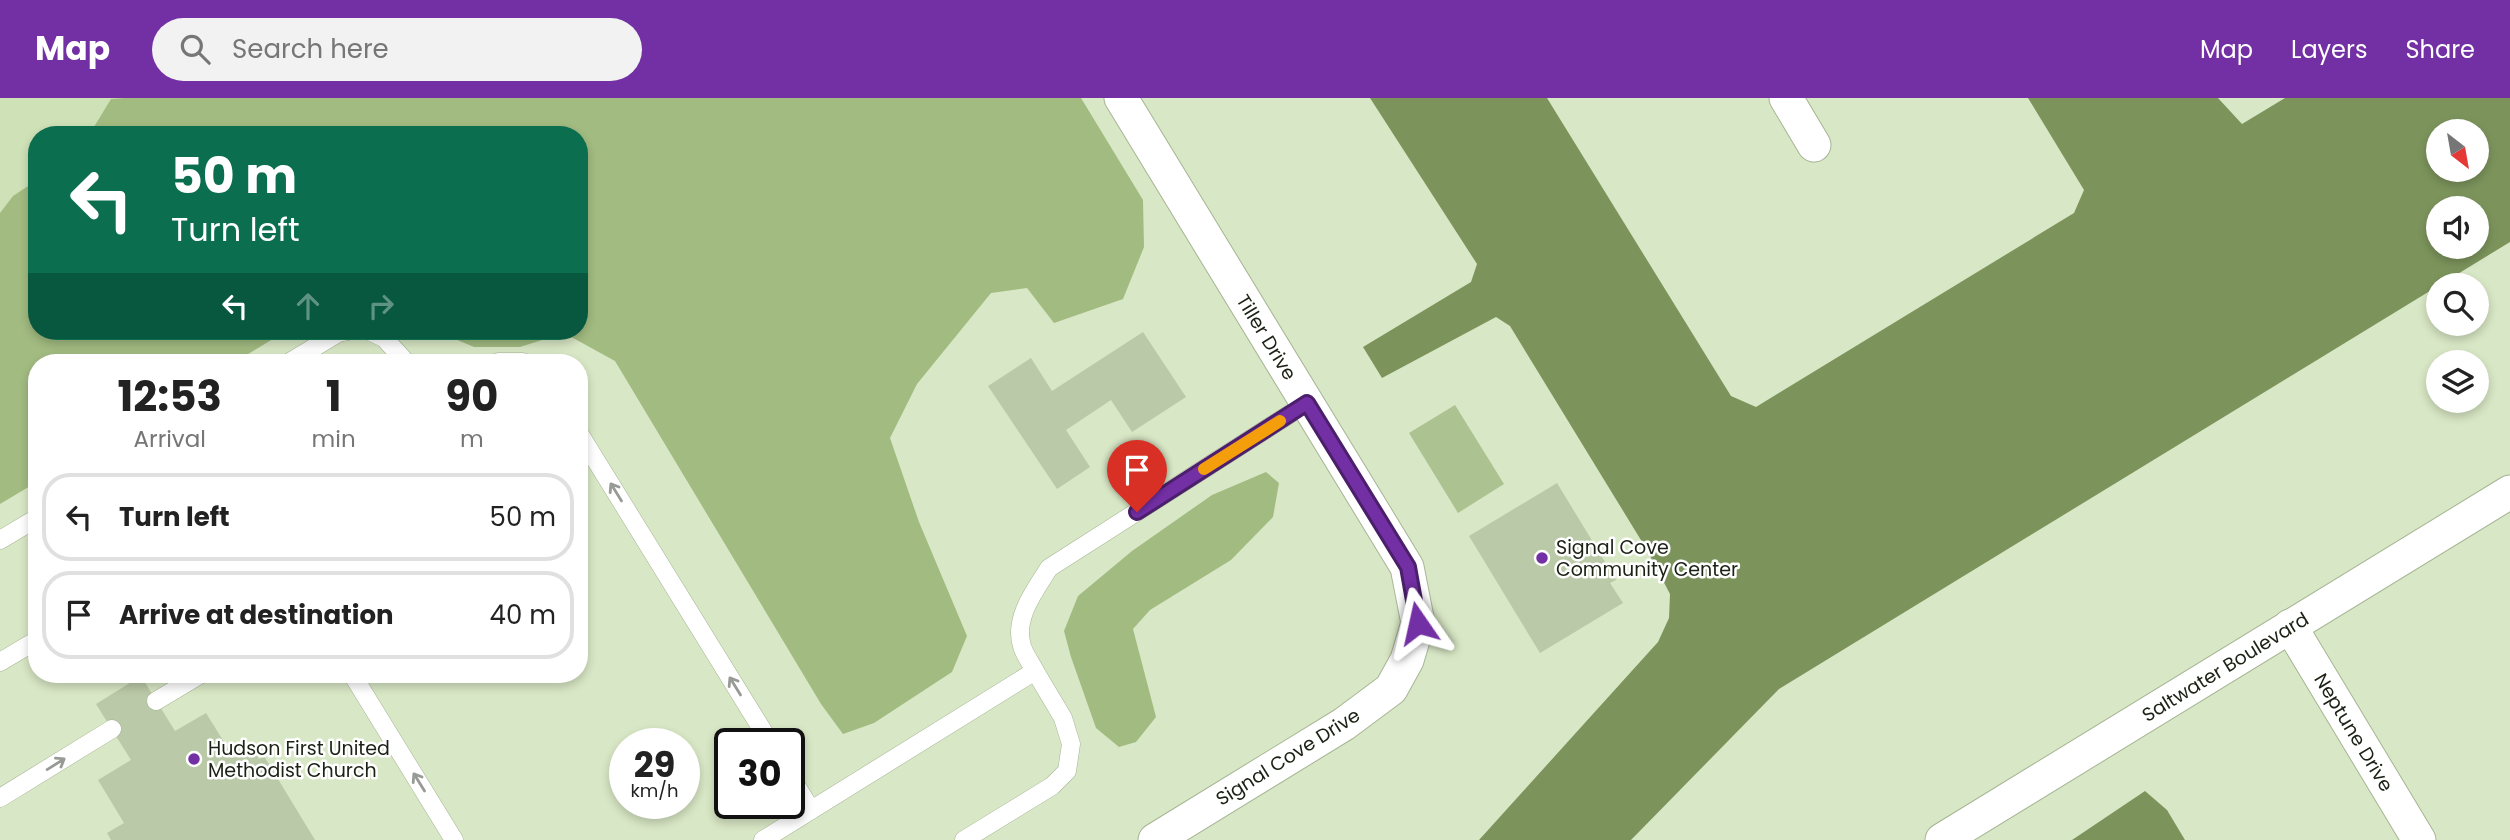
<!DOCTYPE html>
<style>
body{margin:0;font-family:Poppins,sans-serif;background:#f2f2f2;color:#222;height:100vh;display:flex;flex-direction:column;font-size:26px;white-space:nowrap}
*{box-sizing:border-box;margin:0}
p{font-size:23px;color:#767676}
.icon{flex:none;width:38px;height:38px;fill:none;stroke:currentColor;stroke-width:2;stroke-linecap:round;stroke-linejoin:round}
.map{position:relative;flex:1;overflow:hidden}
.details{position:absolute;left:28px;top:256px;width:560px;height:329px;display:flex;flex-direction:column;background:#fff;border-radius:28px;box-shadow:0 4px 10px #0003}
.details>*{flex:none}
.top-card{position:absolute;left:28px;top:28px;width:560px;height:214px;border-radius:28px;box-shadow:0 4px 10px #0003;background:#0b6e4f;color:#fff;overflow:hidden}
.needle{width:46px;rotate:149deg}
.controls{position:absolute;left:2426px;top:21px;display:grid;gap:14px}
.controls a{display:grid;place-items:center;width:63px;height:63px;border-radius:50%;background:#fff;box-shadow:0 4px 10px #0003;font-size:35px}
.speed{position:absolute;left:609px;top:630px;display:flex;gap:14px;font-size:35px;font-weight:700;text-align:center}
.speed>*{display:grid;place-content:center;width:91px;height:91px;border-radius:50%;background:#fff;box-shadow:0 4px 10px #0003;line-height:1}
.speed small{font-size:18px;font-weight:400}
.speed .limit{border:4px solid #111;border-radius:10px;background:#fff;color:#111}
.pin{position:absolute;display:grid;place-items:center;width:60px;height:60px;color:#fff;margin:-72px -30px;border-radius:50% 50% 50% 0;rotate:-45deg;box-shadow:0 0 7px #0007}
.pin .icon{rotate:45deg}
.me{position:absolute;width:77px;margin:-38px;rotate:349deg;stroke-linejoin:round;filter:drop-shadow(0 0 5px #0008)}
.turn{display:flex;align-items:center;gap:24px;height:147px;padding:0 28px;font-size:32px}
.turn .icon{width:91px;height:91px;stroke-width:2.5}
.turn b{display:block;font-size:49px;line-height:60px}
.lanes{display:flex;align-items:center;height:66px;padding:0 28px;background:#0003;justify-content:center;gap:35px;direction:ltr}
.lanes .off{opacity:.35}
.eta{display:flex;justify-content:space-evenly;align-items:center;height:119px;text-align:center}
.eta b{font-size:42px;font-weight:700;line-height:49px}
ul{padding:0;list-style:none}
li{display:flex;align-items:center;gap:21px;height:88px;margin:0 14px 10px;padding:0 14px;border:4px solid #e0e0e0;border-radius:28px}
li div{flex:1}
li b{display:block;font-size:26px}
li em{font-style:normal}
header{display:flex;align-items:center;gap:42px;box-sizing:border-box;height:98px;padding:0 35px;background:#732fa4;color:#fff}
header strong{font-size:33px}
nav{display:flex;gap:38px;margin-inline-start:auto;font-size:24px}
.search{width:490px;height:63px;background:#f2f2f2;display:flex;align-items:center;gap:18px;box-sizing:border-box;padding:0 24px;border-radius:38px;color:#767676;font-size:26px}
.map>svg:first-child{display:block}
.built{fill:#cee1b7}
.green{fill:#acc290}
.forest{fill:#a2bb81}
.water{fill:#7c945c;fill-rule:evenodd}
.building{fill:#bac9a7}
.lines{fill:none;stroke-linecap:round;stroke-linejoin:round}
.service-casing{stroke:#a6b594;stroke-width:19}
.minor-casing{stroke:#a6b594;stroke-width:35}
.service{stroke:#fff;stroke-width:18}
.minor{stroke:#fff;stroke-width:33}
.oneway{stroke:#989b95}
.route-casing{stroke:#4b1f6b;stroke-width:18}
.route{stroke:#732fa4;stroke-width:12}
.slow{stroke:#f59e0b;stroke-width:12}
.poi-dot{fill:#732fa4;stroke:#fff;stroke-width:2.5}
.labels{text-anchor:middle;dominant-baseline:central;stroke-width:5;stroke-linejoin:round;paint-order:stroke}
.street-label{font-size:19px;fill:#1b2114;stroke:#fff}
.poi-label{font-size:19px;fill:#1b2114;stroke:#fff;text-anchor:start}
</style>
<header>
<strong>Map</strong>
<div class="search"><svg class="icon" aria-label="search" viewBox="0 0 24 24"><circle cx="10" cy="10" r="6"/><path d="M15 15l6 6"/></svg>Search here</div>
<nav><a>Map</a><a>Layers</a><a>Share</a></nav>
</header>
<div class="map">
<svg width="2510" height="742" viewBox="0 0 2510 742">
<rect width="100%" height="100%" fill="#d8e7c5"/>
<!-- built -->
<polygon class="built" points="0,0 124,0 111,1 89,37 37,37 37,82 13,98 0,115"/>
<!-- green -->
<polygon class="green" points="1455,307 1504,386 1458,415 1409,335"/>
<!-- forest -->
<g class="forest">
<polygon points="124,0 1081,0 1143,102 1144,149 1123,201 1054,225 1027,190 991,195 917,286 890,340 919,424 967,538 952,574 874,625 843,636 821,606 615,263 564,235 520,249 474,249 436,233 579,233 579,37 89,37 111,1"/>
<polygon points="37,82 37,233 286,233 235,264 37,264 37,384 0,406 0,115 13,98"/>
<polygon points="1266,374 1279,385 1273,419 1231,462 1150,512 1133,531 1156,619 1136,644 1119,649 1096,630 1071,559 1064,533 1078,498 1132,453 1212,397"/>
</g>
<!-- water -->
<g class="water">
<path d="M1370 0H1547L1731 298 1756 309 2074 115 2084 92 2028 0H2218L2242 26 2285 0H2510V144L1779 591 1631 742H1479L1658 544 1669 520 1670 496 1647 452 1510 228 1496 219 1382 280 1363 249 1471 184 1477 166ZM2438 33H2476V72H2438ZM2438 110H2476V149H2438Z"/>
<polygon points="2145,693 2167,712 2185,742 2072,742"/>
</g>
<!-- building -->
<g class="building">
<polygon points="1143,234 1186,299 1132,334 1111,302 1066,332 1090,369 1057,391 988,288 1031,260 1052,293"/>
<polygon points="1557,385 1616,482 1610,485 1623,505 1540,555 1469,438"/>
<polygon points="141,578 175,633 206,615 234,660 252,649 259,661 264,658 315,742 111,742 107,735 124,725 98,682 131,662 96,606"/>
</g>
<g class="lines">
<!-- service casing -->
<g class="service-casing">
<g id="service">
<polyline points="369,233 384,240 406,264"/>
<polyline points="290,264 338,235 348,233"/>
<polyline points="498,264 523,264"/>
<polyline points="579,335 771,646"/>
<polyline points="0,442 37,420"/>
<polyline points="0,564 37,542"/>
<path d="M1035 573C1031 565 1024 556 1022 548 1013 520 1036 491 1049 470L1307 305"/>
<polyline points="352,576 454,742"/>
<polyline points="156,603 201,576"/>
<polyline points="789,676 811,712"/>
<polyline points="0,700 112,631"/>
<polyline points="763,742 1035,573 1063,620 1071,646 1067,673 1052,688 964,742"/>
</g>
</g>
<!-- minor casing -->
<g class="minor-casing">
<g id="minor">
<path id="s1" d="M1121 0 1407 469 1418 525 1407 562 1391 591 1344 626 1155 742"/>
<polyline points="1786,0 1814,47"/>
<path id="s2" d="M2290 528 2419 742"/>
<path id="s3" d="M1942 742 2510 394"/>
</g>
</g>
<!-- service -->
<use href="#service" class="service"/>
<!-- minor -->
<use href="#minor" class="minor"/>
</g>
<!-- one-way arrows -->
<defs><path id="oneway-shaft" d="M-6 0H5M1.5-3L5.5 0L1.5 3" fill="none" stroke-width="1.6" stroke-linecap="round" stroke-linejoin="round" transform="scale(1.75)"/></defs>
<g class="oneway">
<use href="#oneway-shaft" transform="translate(616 394) rotate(-122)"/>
<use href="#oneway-shaft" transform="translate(735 588) rotate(-122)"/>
<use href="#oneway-shaft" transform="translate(56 666) rotate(-32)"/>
<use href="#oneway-shaft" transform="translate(419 684) rotate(-122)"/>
</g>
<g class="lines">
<!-- route casing -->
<g class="route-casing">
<polyline id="route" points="1137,414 1307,305 1408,469 1418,525"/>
</g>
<!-- route -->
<use href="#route" class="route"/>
<!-- slow -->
<polyline class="slow" points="1204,371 1280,323"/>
</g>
<!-- markers -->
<g class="poi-dot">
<circle cx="1542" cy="460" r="7"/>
<circle cx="194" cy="661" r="7"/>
</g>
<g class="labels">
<!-- street labels -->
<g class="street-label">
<text stroke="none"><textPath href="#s1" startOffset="280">Tiller Drive</textPath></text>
<text stroke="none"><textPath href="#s3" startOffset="332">Saltwater Boulevard</textPath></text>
<text stroke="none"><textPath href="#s2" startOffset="124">Neptune Drive</textPath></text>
<text transform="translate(1288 659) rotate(-32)">Signal Cove Drive</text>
</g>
<!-- poi labels -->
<g class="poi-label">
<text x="1556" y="449">Signal Cove<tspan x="1556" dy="22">Community Center</tspan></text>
<text x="208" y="650">Hudson First United<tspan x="208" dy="22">Methodist Church</tspan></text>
</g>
</g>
</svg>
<div class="controls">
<a><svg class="needle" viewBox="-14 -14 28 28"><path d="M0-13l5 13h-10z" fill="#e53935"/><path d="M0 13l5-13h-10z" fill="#767676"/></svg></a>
<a><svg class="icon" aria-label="sound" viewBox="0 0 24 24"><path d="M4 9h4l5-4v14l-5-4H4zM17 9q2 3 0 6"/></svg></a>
<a><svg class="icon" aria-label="search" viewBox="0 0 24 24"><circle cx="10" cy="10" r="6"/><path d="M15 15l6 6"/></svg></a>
<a><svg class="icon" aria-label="layers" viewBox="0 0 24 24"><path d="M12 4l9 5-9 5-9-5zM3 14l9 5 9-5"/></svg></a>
</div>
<div class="speed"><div>29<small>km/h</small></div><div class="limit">30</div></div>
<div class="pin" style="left:1137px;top:414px;background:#d93025"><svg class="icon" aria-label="arrive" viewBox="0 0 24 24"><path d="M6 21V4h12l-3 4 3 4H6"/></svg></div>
<svg class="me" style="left:1418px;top:525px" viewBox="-20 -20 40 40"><path d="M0-17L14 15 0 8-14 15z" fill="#732fa4" stroke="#fff" stroke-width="4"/></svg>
<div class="top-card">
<div class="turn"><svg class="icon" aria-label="left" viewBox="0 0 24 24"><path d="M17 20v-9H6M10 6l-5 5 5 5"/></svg><div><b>50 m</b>Turn left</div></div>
<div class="lanes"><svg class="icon" aria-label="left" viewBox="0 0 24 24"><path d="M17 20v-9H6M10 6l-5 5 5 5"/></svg><svg class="icon off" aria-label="ahead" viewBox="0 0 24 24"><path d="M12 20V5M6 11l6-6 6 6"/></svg><svg class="icon off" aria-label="right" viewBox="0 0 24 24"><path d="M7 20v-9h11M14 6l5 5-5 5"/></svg></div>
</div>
<section class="details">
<div class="eta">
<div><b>12:53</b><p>Arrival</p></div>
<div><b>1</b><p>min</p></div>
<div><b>90</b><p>m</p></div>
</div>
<ul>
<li><svg class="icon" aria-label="left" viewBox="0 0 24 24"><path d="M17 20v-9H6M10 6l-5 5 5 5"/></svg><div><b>Turn left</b></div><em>50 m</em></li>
<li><svg class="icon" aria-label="arrive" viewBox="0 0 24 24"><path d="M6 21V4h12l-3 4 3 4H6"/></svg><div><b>Arrive at destination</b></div><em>40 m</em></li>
</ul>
</section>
</div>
